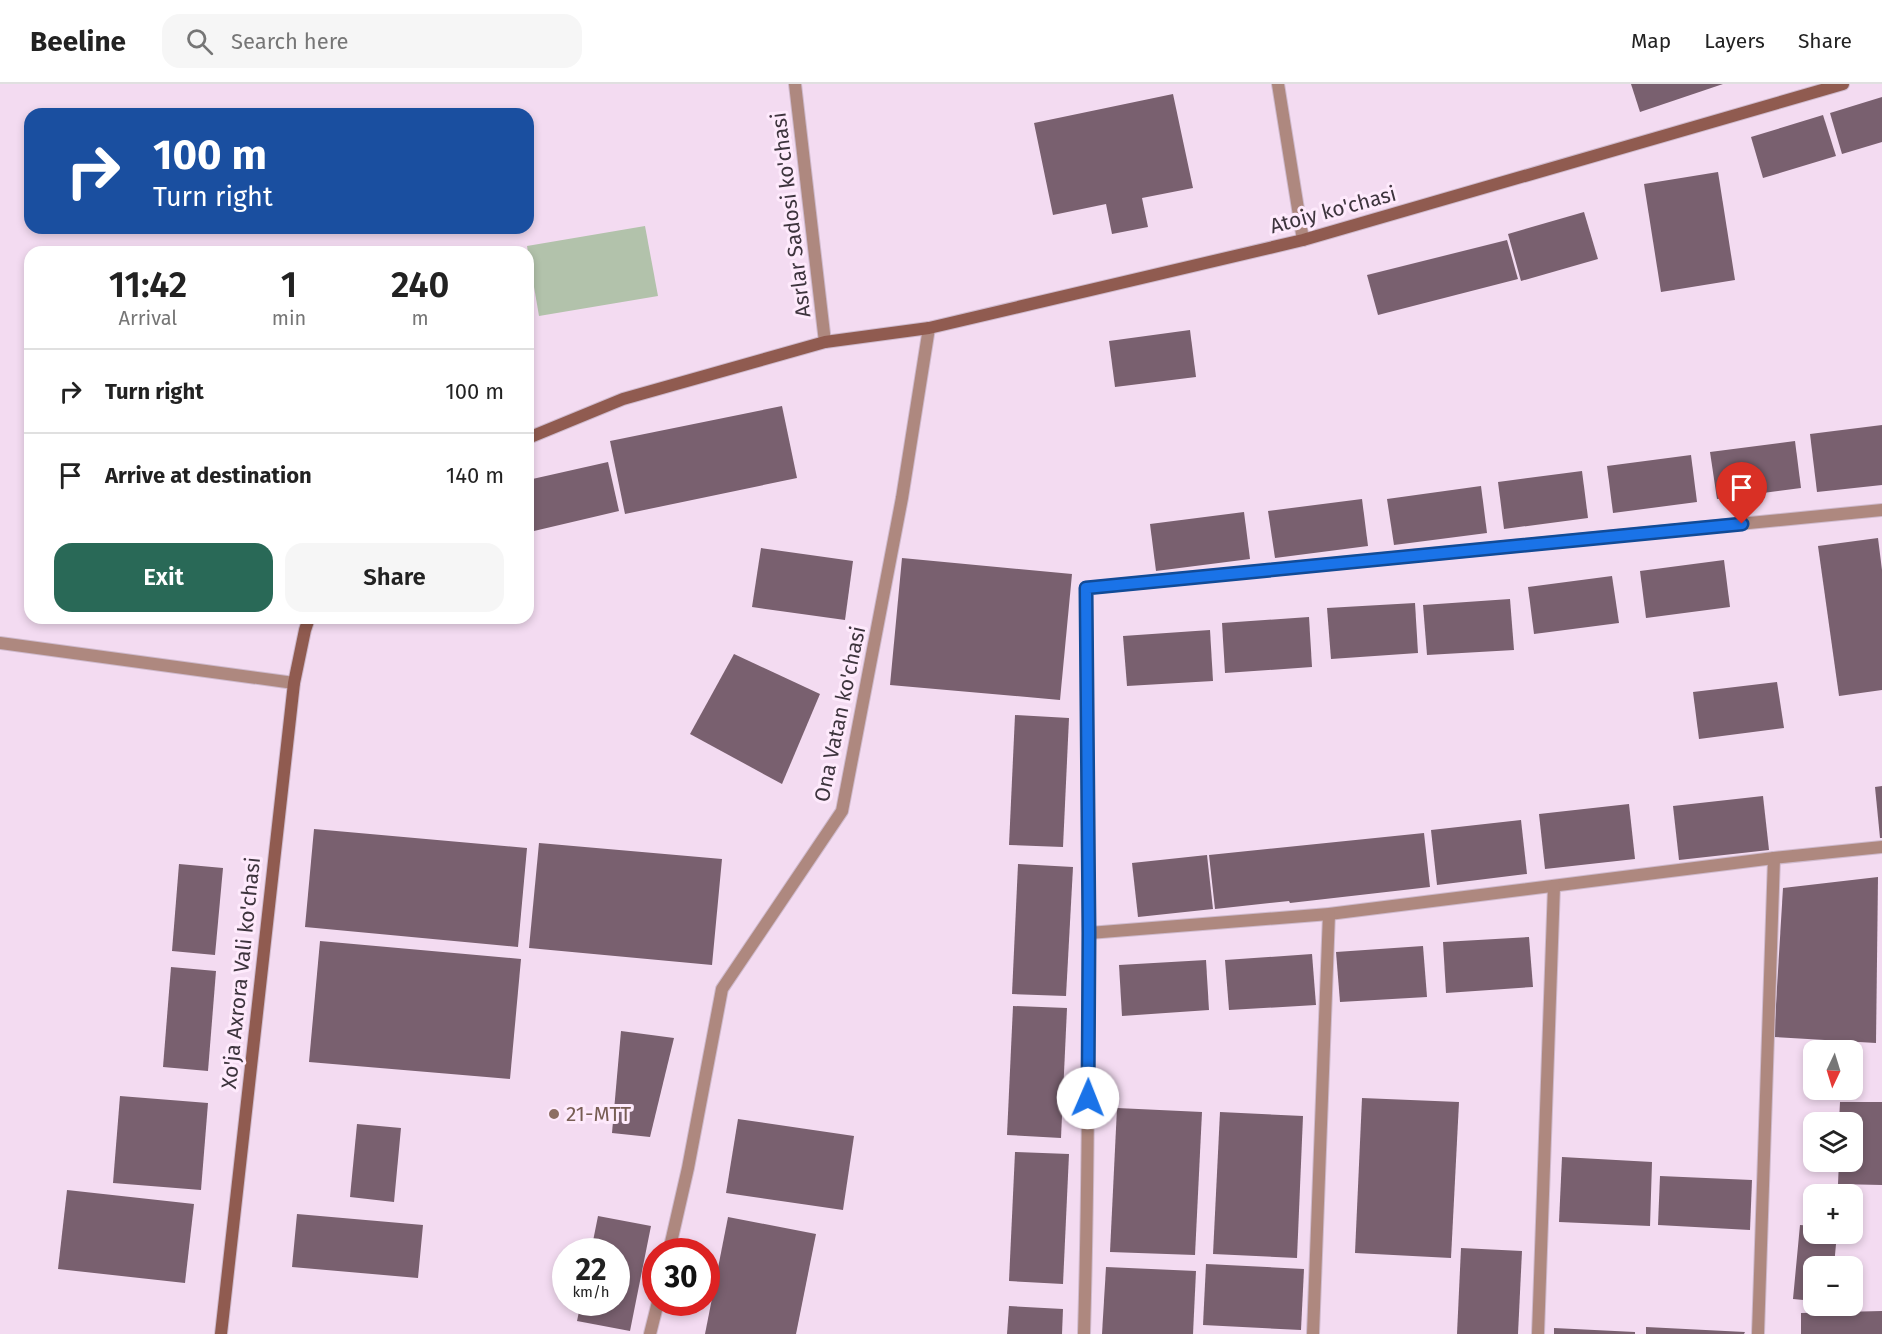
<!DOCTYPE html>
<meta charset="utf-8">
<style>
body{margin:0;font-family:"Fira Sans",sans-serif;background:#f6f6f6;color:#222;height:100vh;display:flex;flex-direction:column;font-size:22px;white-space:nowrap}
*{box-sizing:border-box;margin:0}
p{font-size:20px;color:#767676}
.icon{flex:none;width:33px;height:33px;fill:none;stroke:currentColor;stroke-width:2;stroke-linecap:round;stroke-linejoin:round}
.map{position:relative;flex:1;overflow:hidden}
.side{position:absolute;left:24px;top:162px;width:510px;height:378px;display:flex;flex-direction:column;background:#fff;border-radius:18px;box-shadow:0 3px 9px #0003}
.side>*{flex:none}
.hud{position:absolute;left:24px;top:24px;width:510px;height:126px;border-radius:18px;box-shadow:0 3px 9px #0003;background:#1a4fa0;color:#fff;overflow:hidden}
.needle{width:39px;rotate:184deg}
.tools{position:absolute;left:1803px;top:956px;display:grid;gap:12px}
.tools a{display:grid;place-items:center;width:60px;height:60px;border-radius:12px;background:#fff;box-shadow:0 3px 9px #0003;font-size:30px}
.speed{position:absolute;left:552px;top:1154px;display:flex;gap:12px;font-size:30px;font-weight:700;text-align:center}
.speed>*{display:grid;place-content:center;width:78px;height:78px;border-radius:50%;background:#fff;box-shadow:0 3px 9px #0003;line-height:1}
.speed small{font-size:15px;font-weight:400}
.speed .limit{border:9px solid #d22;background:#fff;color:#111}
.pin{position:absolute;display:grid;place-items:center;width:51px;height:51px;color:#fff;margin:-62px -26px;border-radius:50% 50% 50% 0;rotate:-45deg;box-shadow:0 0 6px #0007}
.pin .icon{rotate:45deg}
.me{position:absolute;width:66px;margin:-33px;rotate:1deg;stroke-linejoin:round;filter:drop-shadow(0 0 4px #0008)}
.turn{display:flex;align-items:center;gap:21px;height:126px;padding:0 30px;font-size:27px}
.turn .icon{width:78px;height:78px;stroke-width:2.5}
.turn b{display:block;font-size:42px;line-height:51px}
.eta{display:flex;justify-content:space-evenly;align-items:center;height:102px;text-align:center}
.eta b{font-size:36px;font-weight:600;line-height:42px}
.action{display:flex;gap:12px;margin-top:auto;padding:12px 30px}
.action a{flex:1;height:69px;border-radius:18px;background:#296957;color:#fff;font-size:24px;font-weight:600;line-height:69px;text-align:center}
.action a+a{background:#f6f6f6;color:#222}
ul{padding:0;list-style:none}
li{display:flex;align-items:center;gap:18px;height:84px;padding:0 30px;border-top:2px solid #e0e0e0}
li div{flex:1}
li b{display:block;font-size:22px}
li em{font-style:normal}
header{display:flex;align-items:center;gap:36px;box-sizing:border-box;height:84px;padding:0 30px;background:#fff;border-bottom:2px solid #e0e0e0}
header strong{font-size:28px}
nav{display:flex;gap:33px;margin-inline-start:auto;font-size:21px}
.search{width:420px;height:54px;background:#f6f6f6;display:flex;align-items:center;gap:15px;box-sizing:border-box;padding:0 21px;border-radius:18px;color:#767676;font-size:22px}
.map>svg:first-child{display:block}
.green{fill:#b2c2ab}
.building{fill:#79606f}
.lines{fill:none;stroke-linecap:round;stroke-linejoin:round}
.street-casing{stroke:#cfbacd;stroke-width:14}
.secondary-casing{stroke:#cfbacd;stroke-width:14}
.street{stroke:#ae887f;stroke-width:12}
.secondary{stroke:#905b50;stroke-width:12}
.route-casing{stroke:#114b97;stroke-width:15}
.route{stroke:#1a73e8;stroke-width:10}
.education-dot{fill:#8d6e63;stroke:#feeafc;stroke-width:2}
.labels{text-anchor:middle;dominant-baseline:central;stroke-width:6;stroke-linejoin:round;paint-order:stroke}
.street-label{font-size:21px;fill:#3d343d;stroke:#feeafc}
.education-label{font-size:21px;fill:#785e54;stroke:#feeafc;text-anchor:start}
</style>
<header>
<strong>Beeline</strong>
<div class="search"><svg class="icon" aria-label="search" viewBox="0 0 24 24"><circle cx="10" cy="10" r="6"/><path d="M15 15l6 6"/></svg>Search here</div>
<nav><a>Map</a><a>Layers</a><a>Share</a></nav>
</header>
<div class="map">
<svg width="1882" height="1250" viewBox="0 0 1882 1250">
<rect width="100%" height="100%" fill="#f3dbf1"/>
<!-- green -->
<polygon class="green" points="645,142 658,212 539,232 527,162"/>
<!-- building -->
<g class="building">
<polygon points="1631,0 1723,0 1640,28"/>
<polygon points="1173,10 1193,104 1142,114 1148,143 1112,150 1106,120 1053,131 1034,39"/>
<polygon points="1882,13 1882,58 1842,70 1830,29"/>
<polygon points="1823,31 1836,72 1763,94 1751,53"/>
<polygon points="1718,88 1735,196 1661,208 1644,100"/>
<polygon points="1584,128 1598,175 1521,197 1508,150"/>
<polygon points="1507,156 1518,195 1378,231 1367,191"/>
<polygon points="1190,246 1196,293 1115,303 1109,257"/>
<polygon points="782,322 797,394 625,430 610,357"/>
<polygon points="1882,341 1882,401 1817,408 1810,350"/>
<polygon points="1795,357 1801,404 1717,415 1710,368"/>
<polygon points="1691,371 1697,418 1613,429 1607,382"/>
<polygon points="608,378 619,427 534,447 528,421 528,396"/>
<polygon points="1582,387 1588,434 1504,445 1498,398"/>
<polygon points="1481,402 1487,449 1394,461 1387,415"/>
<polygon points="1362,415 1368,462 1275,474 1268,427"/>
<polygon points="1244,428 1250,475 1156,487 1150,440"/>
<polygon points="1878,454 1882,486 1882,606 1839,612 1818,462"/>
<polygon points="761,464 853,477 845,536 752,523"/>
<polygon points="902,474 1072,490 1060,616 890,601"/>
<polygon points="1724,476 1730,523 1646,534 1640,487"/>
<polygon points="1612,492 1619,539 1534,550 1528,503"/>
<polygon points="1510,515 1514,566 1427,571 1423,521"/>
<polygon points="1415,519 1418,569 1331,575 1327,524"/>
<polygon points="1309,533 1312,583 1225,589 1222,539"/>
<polygon points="1210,546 1213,597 1127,602 1123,552"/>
<polygon points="734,570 820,610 782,700 690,650"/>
<polygon points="1777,598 1784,644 1699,655 1693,608"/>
<polygon points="1015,631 1069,634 1063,763 1009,761"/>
<polygon points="1882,702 1882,754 1880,754 1875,703"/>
<polygon points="1763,712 1769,766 1679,776 1673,722"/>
<polygon points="1629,720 1635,775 1545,785 1539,730"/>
<polygon points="1521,736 1527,790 1437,801 1431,746"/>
<polygon points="314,745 527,764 518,863 305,843"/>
<polygon points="1424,749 1430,803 1290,819 1289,817 1215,825 1209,771"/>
<polygon points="539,759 722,775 712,881 529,864"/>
<polygon points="1207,771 1213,825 1138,833 1132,779"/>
<polygon points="179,780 223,784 215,871 172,867"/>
<polygon points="1018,780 1073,783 1066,912 1012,910"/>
<polygon points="1878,793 1876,959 1774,953 1783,804"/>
<polygon points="1529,853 1533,903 1446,909 1443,858"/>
<polygon points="320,857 521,875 510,995 309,978"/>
<polygon points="1423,862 1427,913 1340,918 1336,868"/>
<polygon points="1312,870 1316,921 1229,926 1225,876"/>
<polygon points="1206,876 1209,926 1122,932 1119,881"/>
<polygon points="171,883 216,887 208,987 163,983"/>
<polygon points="1013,922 1067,924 1061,1054 1007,1051"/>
<polygon points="621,947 674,954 650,1053 612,1049"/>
<polygon points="120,1012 208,1019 201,1106 113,1099"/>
<polygon points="1362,1014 1459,1018 1451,1174 1355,1169"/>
<polygon points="1840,1018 1882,1018 1882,1101 1838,1100 1839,1077 1852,1077 1852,1038 1839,1038"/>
<polygon points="1117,1024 1202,1028 1195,1171 1110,1168"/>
<polygon points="1220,1028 1303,1032 1297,1174 1213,1170"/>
<polygon points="738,1035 854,1052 843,1126 726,1109"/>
<polygon points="357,1040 401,1044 394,1118 350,1113"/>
<polygon points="1015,1068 1069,1070 1063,1200 1009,1197"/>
<polygon points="1562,1073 1652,1078 1650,1142 1559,1138"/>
<polygon points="1660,1092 1752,1096 1750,1146 1658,1141"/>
<polygon points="67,1106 194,1120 185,1199 58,1185"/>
<polygon points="297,1130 423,1141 418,1194 292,1183"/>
<polygon points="598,1132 651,1142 630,1247 577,1237 581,1218 616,1218 616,1167 591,1167"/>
<polygon points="728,1133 816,1150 796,1250 705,1250"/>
<polygon points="1800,1141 1814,1142 1814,1149 1837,1149 1834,1182 1814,1182 1814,1217 1793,1215"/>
<polygon points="1461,1164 1522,1167 1518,1250 1457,1250"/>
<polygon points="1206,1180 1304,1185 1301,1246 1203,1241"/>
<polygon points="1106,1183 1196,1187 1193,1250 1102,1250"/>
<polygon points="1009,1222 1063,1225 1062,1250 1007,1250"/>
<polygon points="1882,1227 1882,1250 1801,1250 1801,1229"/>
<polygon points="1646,1243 1745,1248 1744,1250 1646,1250"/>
<polygon points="1554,1244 1635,1248 1635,1250 1554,1250"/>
</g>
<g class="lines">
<!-- street casing -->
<g class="street-casing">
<g id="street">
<polyline points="795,0 825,258"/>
<polyline points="1278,0 1303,156"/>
<polyline points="0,559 294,599"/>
<polyline points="1089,849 1329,830 1774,774 1882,763"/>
<polyline points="669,1167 688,1084 722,905 842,727 902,414 929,244"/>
<polyline points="650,1250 658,1218"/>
<path d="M1084 1250C1091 1001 1088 753 1086 504L1882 426"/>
<polyline points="1313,1250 1329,830"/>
<polyline points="1538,1250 1554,802"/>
<polyline points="1758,1250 1774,774"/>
</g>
</g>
<!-- secondary casing -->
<g class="secondary-casing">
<g id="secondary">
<polyline points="528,354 623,315 825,258 929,244 1303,156 1843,0"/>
<polyline points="221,1250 294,599 305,546 309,534"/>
</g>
</g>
<!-- street -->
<use href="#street" class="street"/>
<!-- secondary -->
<use href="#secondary" class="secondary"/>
</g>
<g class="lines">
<!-- route casing -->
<g class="route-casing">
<polyline id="route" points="1088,1014 1089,849 1086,504 1742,440"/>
</g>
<!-- route -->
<use href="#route" class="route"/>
</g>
<!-- markers -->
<circle class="education-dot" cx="554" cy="1030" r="6"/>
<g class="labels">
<!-- street labels -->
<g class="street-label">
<text transform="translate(1333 126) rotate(-15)">Atoiy ko'chasi</text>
<text transform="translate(791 131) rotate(-97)">Asrlar Sadosi ko'chasi</text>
<text transform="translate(840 630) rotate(-78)">Ona Vatan ko'chasi</text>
<text transform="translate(241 889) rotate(-84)">Xo'ja Axrora Vali ko'chasi</text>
</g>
<!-- education labels -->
<g class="education-label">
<text x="566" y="1030">21-MTT</text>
</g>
</g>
</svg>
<div class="tools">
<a><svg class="needle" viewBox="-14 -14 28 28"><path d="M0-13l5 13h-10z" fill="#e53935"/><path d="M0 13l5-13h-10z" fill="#767676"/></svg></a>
<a><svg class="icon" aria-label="layers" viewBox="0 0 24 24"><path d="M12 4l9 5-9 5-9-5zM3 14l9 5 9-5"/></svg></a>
<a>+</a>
<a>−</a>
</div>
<div class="speed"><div>22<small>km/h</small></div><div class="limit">30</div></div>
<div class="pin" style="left:1742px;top:440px;background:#d93025"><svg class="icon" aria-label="arrive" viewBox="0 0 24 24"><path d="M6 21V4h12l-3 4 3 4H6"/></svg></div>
<svg class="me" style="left:1088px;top:1014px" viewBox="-20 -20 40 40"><circle r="19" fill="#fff"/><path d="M0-13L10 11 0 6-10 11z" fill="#1a73e8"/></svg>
<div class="hud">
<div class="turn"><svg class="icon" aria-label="right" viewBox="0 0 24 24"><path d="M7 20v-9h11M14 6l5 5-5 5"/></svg><div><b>100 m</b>Turn right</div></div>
</div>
<section class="side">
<div class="eta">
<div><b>11:42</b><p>Arrival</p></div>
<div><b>1</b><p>min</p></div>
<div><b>240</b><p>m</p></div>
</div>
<ul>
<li><svg class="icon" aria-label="right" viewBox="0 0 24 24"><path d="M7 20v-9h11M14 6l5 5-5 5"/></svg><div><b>Turn right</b></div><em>100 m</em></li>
<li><svg class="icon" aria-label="arrive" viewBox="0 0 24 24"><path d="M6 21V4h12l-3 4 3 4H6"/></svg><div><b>Arrive at destination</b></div><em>140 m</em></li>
</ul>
<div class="action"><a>Exit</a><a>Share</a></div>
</section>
</div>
